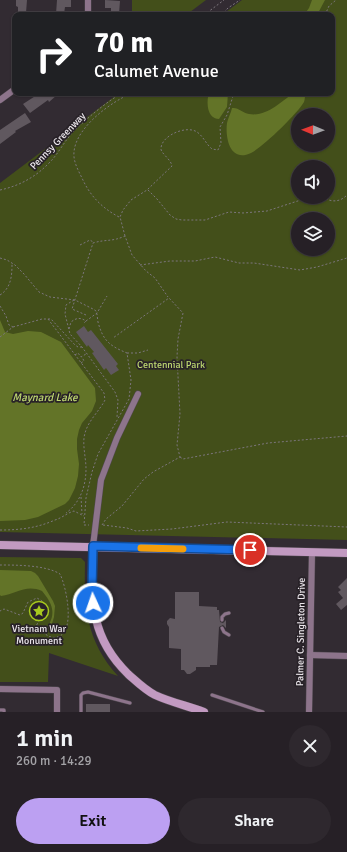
<!DOCTYPE html>
<meta charset="utf-8">
<style>
body{margin:0;font-family:Signika,sans-serif;background:#2e282e;color:#f1f3f6;height:100vh;display:flex;flex-direction:column;font-size:15px;white-space:nowrap}
*{box-sizing:border-box;margin:0}
p{font-size:13px;color:#a4a3a7}
.icon{flex:none;width:22px;height:22px;fill:none;stroke:currentColor;stroke-width:2;stroke-linecap:round;stroke-linejoin:round}
.map{position:relative;height:712px;overflow:hidden}
.drawer{display:flex;flex-direction:column;background:#262026;flex:1}
.drawer>*{flex:none}
.banner{position:absolute;left:12px;top:12px;width:323px;height:84px;border-radius:8px;box-shadow:0 1px 3px #0004,0 0 0 1px #423e43;background:#202124;color:#fff;overflow:hidden}
.needle{width:26px;rotate:271deg}
.tools{position:absolute;left:291px;top:108px;display:grid;gap:8px}
.tools a{display:grid;place-items:center;width:44px;height:44px;border-radius:50%;background:#262026;box-shadow:0 1px 3px #0004,0 0 0 1px #423e43;font-size:20px}
.pin{position:absolute;display:grid;place-items:center;width:34px;height:34px;color:#fff;margin:-17px;border:2px solid #fff;border-radius:50%;box-shadow:0 1px 4px #0007}
.me{position:absolute;width:44px;margin:-22px;rotate:357deg;stroke-linejoin:round;filter:drop-shadow(0 0 3px #0008)}
.turn{display:flex;align-items:center;gap:14px;height:84px;padding:0 16px;font-size:18px}
.turn .icon{width:52px;height:52px;stroke-width:2.5}
.turn b{display:block;font-size:28px;line-height:34px}
.round{display:grid;place-items:center;flex:none;width:42px;height:42px;border-radius:21px;background:#2e282e}
.headline{display:flex;align-items:center;justify-content:space-between;height:68px;padding:0 16px}
h1{font-size:24px;font-weight:600;line-height:30px}
.primary-button{display:flex;gap:8px;margin-top:auto;padding:8px 16px}
.primary-button a{flex:1;height:46px;border-radius:24px;background:#bca0f2;color:#111;font-size:16px;font-weight:600;line-height:46px;text-align:center}
.primary-button a+a{background:#2e282e;color:#f1f3f6}
.map>svg:first-child{display:block}
.green{fill:#434f1a;fill-rule:evenodd}
.water{fill:#637428}
.building{fill:#60585f}
.lines{fill:none;stroke-linecap:round;stroke-linejoin:round}
.lane-casing{stroke:#504950;stroke-width:4}
.street-casing{stroke:#504950;stroke-width:7}
.secondary-casing{stroke:#504950;stroke-width:9}
.path{stroke:#7c767c;stroke-width:1;stroke-dasharray:2 2;stroke-linecap:butt}
.lane{stroke:#8d748b;stroke-width:3}
.street{stroke:#8d748b;stroke-width:6}
.secondary{stroke:#c29ac1;stroke-width:8}
.route-casing{stroke:#114b97;stroke-width:10}
.route{stroke:#1a73e8;stroke-width:7}
.slow{stroke:#f59e0b;stroke-width:7}
.labels{text-anchor:middle;dominant-baseline:central;stroke-width:3.5;stroke-linejoin:round;paint-order:stroke}
.street-label{font-size:10px;fill:#ede8ed;stroke:#282228}
.park-label{font-size:10px;fill:#bed870;stroke:#282228}
.poi-label{font-size:10px;fill:#ede8ed;stroke:#282228}
.water-label{font-size:11px;font-style:italic;fill:#bfd971;stroke:#282228}
</style>
<div class="map">
<svg width="347" height="712" viewBox="0 0 347 712">
<rect width="100%" height="100%" fill="#322b32"/>
<!-- green -->
<g class="green">
<polygon points="132,0 206,0 186,15 132,15"/>
<path d="M242 0H347V540L0 532V183L119 93H332V15H222ZM298 115H328V145H298ZM298 167H328V197H298ZM298 219H328V249H298Z"/>
<path d="M0 557 81 558 85 562C84 607 86 641 118 676L49 653 48 682H0Z"/>
</g>
<!-- water -->
<g class="water">
<polygon points="312,0 325,0 317,15 304,15 309,8"/>
<path d="M209 93H228L227 107 219 119C207 119 206 102 209 93Z"/>
<path d="M294 93H305C305 96 305 99 304 102 297 114 263 147 251 153 230 163 225 138 227 123 228 118 231 113 232 108 238 107 243 113 249 114 267 117 280 102 294 93Z"/>
<polygon points="0,320 5,332 13,334 28,331 41,332 61,342 95,388 96,401 92,411 82,423 79,430 77,439 77,449 79,464 78,476 75,488 69,500 65,504 38,517 25,520 0,521"/>
<path d="M0 570 31 571 35 573 38 576 53 601 55 606 54 617 51 627 48 629 47 628C57 613 52 603 42 591 26 584 16 594 1 596L0 595Z"/>
</g>
<!-- building -->
<g class="building">
<polygon points="16,0 27,0 26,13 18,13 18,7 16,6"/>
<polygon points="57,0 71,0 71,7 65,7 64,14 56,14"/>
<polygon points="105,0 120,1 119,14 111,14 111,8 105,8"/>
<polygon points="40,93 56,93 57,95 49,102 48,100 30,113 23,104"/>
<polygon points="25,113 31,122 15,131 16,132 0,144 0,130"/>
<polygon points="84,326 88,332 91,330 118,364 116,366 119,370 111,375 106,368 104,370 92,353 94,352 88,345 87,347 76,332"/>
<polygon points="347,578 347,605 341,610 336,604 343,598 338,592 341,590 338,587"/>
<polygon points="175,592 199,592 199,606 217,607 217,610 219,610 220,622 223,623 226,620 226,628 223,625 219,627 217,665 210,665 210,667 196,667 196,670 190,674 187,674 184,670 181,670 181,649 169,648 169,627 167,624 167,621 170,618 175,619"/>
<rect x="86" y="704" width="24" height="8"/>
</g>
<g class="lines">
<!-- lane casing -->
<g class="lane-casing">
<g id="lane">
<polyline points="222,620 222,617 225,614 229,613"/>
<polyline points="222,628 224,632 229,635"/>
<polyline points="212,695 263,712"/>
<polyline points="0,710 4,710 4,712"/>
<polyline points="81,712 81,695 83,693 88,692 130,703"/>
</g>
</g>
<!-- street casing -->
<g class="street-casing">
<g id="street">
<polyline points="88,15 88,0"/>
<polyline points="0,100 15,89"/>
<polyline points="93,546 101,480 117,438 138,394"/>
<polyline points="310,655 347,656"/>
<polyline points="0,689 57,690 57,712"/>
<polyline points="309,712 312,552"/>
</g>
</g>
<!-- secondary casing -->
<g class="secondary-casing">
<g id="secondary">
<polyline points="0,545 347,553"/>
<path d="M93 546C92 598 88 635 128 674 136 681 145 690 155 695 170 702 188 706 204 712"/>
</g>
</g>
<!-- path -->
<g class="path">
<polyline points="204,15 224,0"/>
<polyline points="221,15 228,8 240,0"/>
<polyline points="325,15 329,6 336,0"/>
<path d="M0 190C19 186 36 177 50 162 58 154 64 142 72 133 86 119 105 103 122 93"/>
<polyline points="148,190 157,199 170,215 176,219 182,220 205,220 229,212 243,213 267,211 310,197"/>
<path d="M322 197C331 202 339 203 347 195"/>
<path d="M119 217C102 208 90 196 82 178 78 170 73 161 74 152 76 127 111 102 132 93"/>
<path d="M125 236 120 217 123 210 131 200 147 190 172 166C171 159 160 153 161 148 162 135 187 125 197 132 203 136 206 144 212 149L218 150 221 143 220 127 227 115 234 93"/>
<polyline points="80,245 90,240 93,242"/>
<path d="M0 258 7 260 15 265 24 274 39 292 50 297 75 300 95 310C98 314 97 318 98 322 103 341 110 346 127 353L131 380 129 399 98 454 92 472 86 498 84 525H89"/>
<polyline points="140,265 170,261 195,261 215,257 239,263 254,263 300,270 317,267 347,258"/>
<path d="M0 295C11 288 12 276 12 264"/>
<polyline points="74,300 66,305 65,314 70,334 82,347 115,392 118,400 117,417"/>
<polyline points="0,306 6,316 9,325 13,327 0,337"/>
<path d="M86 315 72 309 93 243C106 239 112 242 125 236L132 255 146 271 155 278 168 297"/>
<polyline points="48,319 51,319 75,345 78,347 82,347"/>
<polyline points="86,321 97,313 107,296"/>
<path d="M13 327 42 319H48L104 393 105 400C99 412 86 422 84 438 83 448 86 459 86 469 86 486 80 503 66 513"/>
<path d="M69 329 71 322C76 318 80 317 86 321L83 324"/>
<polyline points="127,353 138,353 148,350"/>
<polyline points="75,355 78,353 81,357 86,354"/>
<polyline points="81,363 84,361 82,357"/>
<polyline points="180,457 183,459 268,443 347,436"/>
<polyline points="81,497 82,514"/>
<polyline points="102,525 106,519 122,506 144,479 153,472 180,457 177,445 180,414 177,357 178,339 183,313 169,298 113,338"/>
<polyline points="103,525 127,528 136,531 172,529 227,522 347,527"/>
<path d="M0 530C20 530 37 528 55 520 62 518 67 513 74 511L84 516"/>
<path d="M0 565C16 565 46 565 60 574 66 586 75 628 60 636 50 641 43 632 36 626L47 608 42 601 37 598 28 602 23 613 20 615 4 609 0 611"/>
</g>
<!-- lane -->
<use href="#lane" class="lane"/>
<!-- street -->
<use href="#street" class="street"/>
<!-- secondary -->
<use href="#secondary" class="secondary"/>
</g>
<g class="lines">
<!-- route casing -->
<g class="route-casing">
<polyline id="route" points="93,603 92,590 93,546 250,550"/>
</g>
<!-- route -->
<use href="#route" class="route"/>
<!-- slow -->
<polyline class="slow" points="141,548 183,549"/>
</g>
<!-- icons -->
<defs>
<g id="sight-ring" transform="scale(1)"><circle r="9.5" fill="#282228" stroke="#a7c81f" stroke-width="1.5"/><path d="M0-6L1.8-2.2L6-1.7L2.9 1.2L3.7 5.4L0 3.3L-3.7 5.4L-2.9 1.2L-6-1.7L-1.8-2.2Z" fill="#a7c81f"/></g>
</defs>
<g fill-rule="evenodd">
<use href="#sight-ring" x="39" y="611"/>
</g>
<g class="labels">
<!-- street labels -->
<g class="street-label">
<text transform="translate(58 141) rotate(-46)">Pennsy Greenway</text>
<text transform="translate(301 632) rotate(-89)">Palmer C. Singleton Drive</text>
</g>
<!-- park labels -->
<g class="park-label">
<text x="171" y="365">Centennial Park</text>
</g>
<!-- poi labels -->
<g class="poi-label">
<text x="39" y="629">Vietnam War<tspan x="39" dy="12">Monument</tspan></text>
</g>
<!-- water labels -->
<g class="water-label">
<text x="45" y="397">Maynard Lake</text>
</g>
</g>
</svg>
<div class="tools">
<a><svg class="needle" viewBox="-14 -14 28 28"><path d="M0-13l5 13h-10z" fill="#e53935"/><path d="M0 13l5-13h-10z" fill="#a4a3a7"/></svg></a>
<a><svg class="icon" aria-label="sound" viewBox="0 0 24 24"><path d="M4 9h4l5-4v14l-5-4H4zM17 9q2 3 0 6"/></svg></a>
<a><svg class="icon" aria-label="layers" viewBox="0 0 24 24"><path d="M12 4l9 5-9 5-9-5zM3 14l9 5 9-5"/></svg></a>
</div>
<div class="pin" style="left:250px;top:550px;background:#d93025"><svg class="icon" aria-label="arrive" viewBox="0 0 24 24"><path d="M6 21V4h12l-3 4 3 4H6"/></svg></div>
<svg class="me" style="left:93px;top:603px" viewBox="-20 -20 40 40"><circle r="17" fill="#1a73e8" stroke="#fff" stroke-width="3"/><path d="M0-11L8 9 0 5-8 9z" fill="#fff"/></svg>
<div class="banner">
<div class="turn"><svg class="icon" aria-label="right" viewBox="0 0 24 24"><path d="M7 20v-9h11M14 6l5 5-5 5"/></svg><div><b>70 m</b>Calumet Avenue</div></div>
</div>
</div>
<section class="drawer">
<div class="headline"><div><h1>1 min</h1><p>260 m · 14:29</p></div><a class="round"><svg class="icon" aria-label="close" viewBox="0 0 24 24"><path d="M6 6l12 12M18 6L6 18"/></svg></a></div>
<div class="primary-button"><a>Exit</a><a>Share</a></div>
</section>
